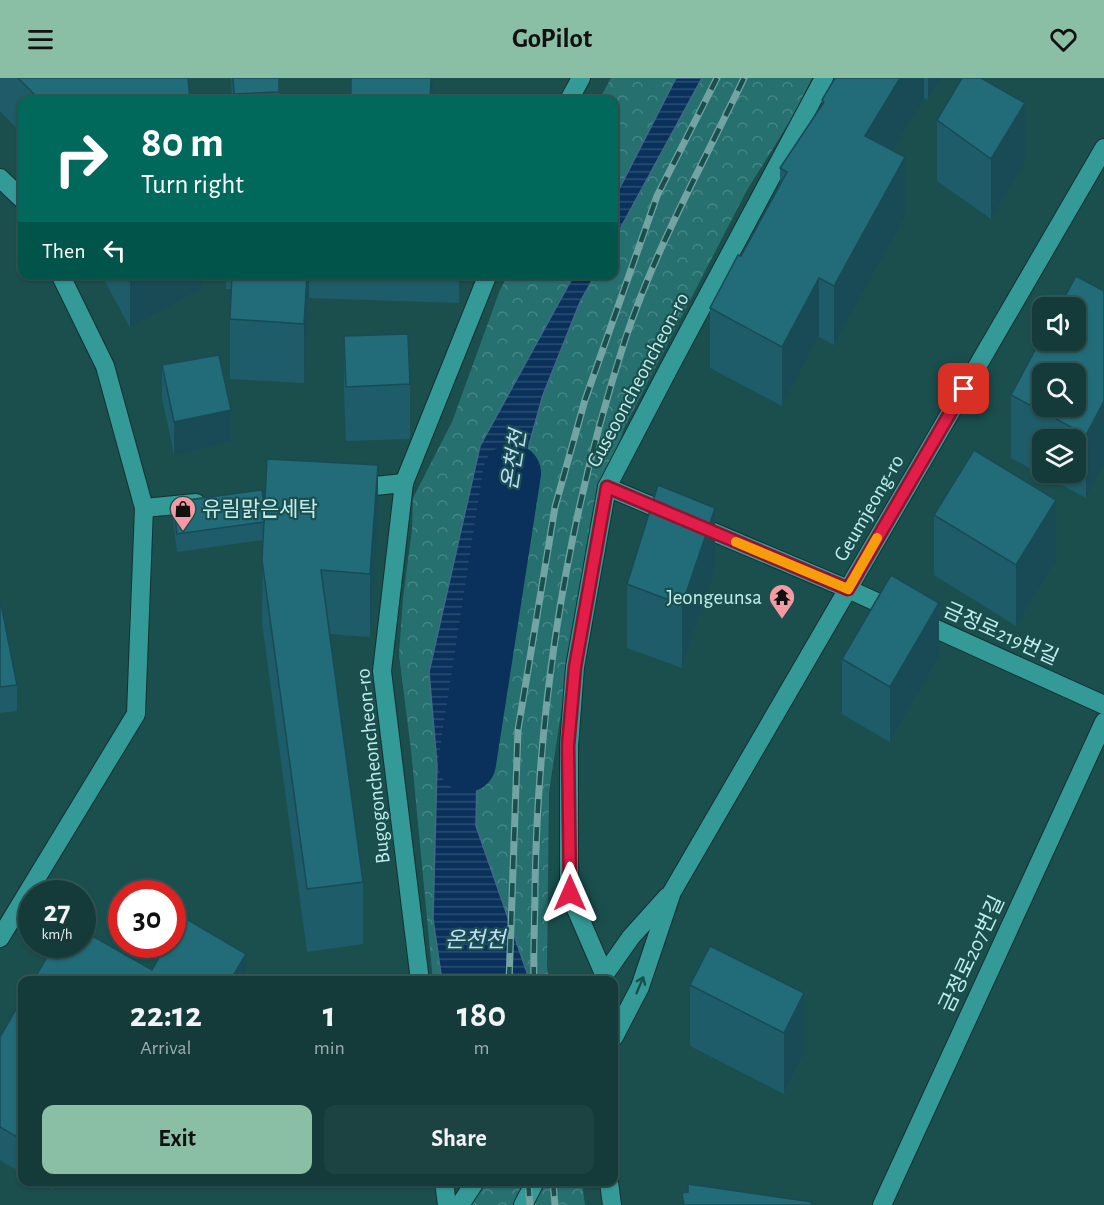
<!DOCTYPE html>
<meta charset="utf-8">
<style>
body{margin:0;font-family:"Alegreya Sans","Noto Sans KR",sans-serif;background:#1d4242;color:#f1f3f6;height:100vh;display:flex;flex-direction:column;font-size:22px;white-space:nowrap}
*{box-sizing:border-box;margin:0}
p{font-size:20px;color:#9dadaf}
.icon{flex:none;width:33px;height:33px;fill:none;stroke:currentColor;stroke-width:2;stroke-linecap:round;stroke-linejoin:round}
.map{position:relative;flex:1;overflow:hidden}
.details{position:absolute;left:18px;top:898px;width:600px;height:210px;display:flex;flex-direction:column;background:#143b3a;border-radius:12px;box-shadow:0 2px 4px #0004,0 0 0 2px #335554}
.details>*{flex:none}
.top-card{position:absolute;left:18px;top:18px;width:600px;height:183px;border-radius:12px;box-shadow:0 2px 4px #0004,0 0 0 2px #335554;background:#00695c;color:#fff;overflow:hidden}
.tools{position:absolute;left:1032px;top:219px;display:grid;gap:12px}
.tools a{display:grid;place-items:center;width:54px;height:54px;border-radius:12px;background:#143b3a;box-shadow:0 2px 4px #0004,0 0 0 2px #335554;font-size:30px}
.speed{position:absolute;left:18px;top:802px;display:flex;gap:12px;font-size:30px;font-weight:700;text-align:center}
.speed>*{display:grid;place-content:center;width:78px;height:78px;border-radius:50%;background:#143b3a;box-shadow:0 2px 4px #0004,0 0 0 2px #335554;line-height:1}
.speed small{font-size:15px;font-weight:400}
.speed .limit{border:9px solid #d22;background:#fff;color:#111}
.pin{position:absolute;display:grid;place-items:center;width:51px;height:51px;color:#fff;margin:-26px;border-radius:12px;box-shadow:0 3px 9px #0006}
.me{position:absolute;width:66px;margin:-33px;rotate:0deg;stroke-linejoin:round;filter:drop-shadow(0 0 4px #0008)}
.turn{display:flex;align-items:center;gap:21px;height:126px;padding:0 24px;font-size:27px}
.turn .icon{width:78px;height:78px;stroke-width:2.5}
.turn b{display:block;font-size:42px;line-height:51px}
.then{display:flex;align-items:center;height:57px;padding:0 24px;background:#0003;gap:12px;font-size:22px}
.eta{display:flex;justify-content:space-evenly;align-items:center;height:102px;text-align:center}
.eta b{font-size:36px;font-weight:600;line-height:42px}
.cta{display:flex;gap:12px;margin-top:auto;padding:12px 24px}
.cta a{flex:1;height:69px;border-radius:12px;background:#8abfa5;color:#111;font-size:24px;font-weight:600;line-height:69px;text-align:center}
.cta a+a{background:#1d4242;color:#f1f3f6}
header{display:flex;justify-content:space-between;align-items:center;height:78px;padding:0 24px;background:#8abfa5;color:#111;font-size:27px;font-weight:600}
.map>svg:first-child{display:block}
.park{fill:url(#park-crowns)}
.water{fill:url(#water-rules);stroke:#406986;stroke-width:1.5}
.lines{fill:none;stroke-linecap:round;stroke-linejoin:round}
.river{stroke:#09315b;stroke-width:58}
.minor-casing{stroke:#133231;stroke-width:20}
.secondary-casing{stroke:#133231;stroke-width:20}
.minor{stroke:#349a98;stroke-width:18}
.secondary{stroke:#349a98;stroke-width:18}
.rail-casing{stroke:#73a3a2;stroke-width:7}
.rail{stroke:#1a4f4e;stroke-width:4.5;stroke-dasharray:14;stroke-linecap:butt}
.wall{fill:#1d5c68;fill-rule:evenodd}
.shaded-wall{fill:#184b55}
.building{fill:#226b79;stroke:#184b55;stroke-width:1.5;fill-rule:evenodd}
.oneway{stroke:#1a4f4e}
.route-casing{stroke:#92132f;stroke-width:15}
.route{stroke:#e11d48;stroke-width:10}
.slow{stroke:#f59e0b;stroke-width:10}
.labels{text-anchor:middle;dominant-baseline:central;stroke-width:4.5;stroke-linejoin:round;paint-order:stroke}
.street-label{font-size:21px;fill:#c0edeb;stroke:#1a4f4e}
.poi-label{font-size:21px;fill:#c0edeb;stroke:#1a4f4e;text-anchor:start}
.water-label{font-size:22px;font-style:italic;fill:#c1dcfe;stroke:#1a4f4e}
</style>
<header><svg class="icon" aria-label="menu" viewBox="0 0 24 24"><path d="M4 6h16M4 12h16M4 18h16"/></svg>GoPilot<svg class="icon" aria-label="heart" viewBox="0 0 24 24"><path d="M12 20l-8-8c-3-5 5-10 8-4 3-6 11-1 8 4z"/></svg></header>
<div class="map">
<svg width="1104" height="1127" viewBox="0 0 1104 1127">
<defs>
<pattern id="park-crowns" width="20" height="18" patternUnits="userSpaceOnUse" patternTransform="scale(1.5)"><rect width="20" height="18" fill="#267170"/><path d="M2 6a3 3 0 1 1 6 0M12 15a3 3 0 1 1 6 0" fill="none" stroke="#448685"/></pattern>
<pattern id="water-rules" width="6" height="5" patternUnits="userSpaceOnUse" patternTransform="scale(1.5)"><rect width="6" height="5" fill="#09315b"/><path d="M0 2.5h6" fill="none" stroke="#2b4f73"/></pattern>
</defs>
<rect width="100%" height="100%" fill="#1a4f4e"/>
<!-- park -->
<g class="park">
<polygon points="611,0 812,0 798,30 747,112 624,350 587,465 549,714 547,889 549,903 433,903 411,672 399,577 403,520 412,452 413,420 452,344 500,212 508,197 614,196 614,22 599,22"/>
<polygon points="461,1104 582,1104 585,1127 464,1127"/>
</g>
<!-- water -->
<g class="water">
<polygon points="676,0 702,0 614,162 614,121"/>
<polygon points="574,197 595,197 580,224 543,317 480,542 476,748 530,903 442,903 433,841 437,687 429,594 480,368"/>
</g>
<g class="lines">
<!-- river -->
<polyline class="river" points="467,685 512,395"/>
<!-- minor casing -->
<g class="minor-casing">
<g id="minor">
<polyline points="0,100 22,121"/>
<polyline points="607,409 848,511 1104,627"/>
<polyline points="355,410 404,405"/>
<polyline points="144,430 196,425"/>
<polyline points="0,860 136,636 144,430 105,288 60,196"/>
<polyline points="603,903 604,896 569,815 569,668 575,589 607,409 668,292 824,0"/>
<polyline points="609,1104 612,1127"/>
<polyline points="882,1127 1104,644"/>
</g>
</g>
<!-- secondary casing -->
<g class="secondary-casing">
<g id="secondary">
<polyline points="569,22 581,0"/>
<polyline points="420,903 382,593 404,405 488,196"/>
<polyline points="600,903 631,859 667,819"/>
<polyline points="614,959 640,909 672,814 1104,70"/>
<polyline points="444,1104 447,1127"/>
<polyline points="460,1127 475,1104"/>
<polyline points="523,1127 535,1104"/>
</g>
</g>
<!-- minor -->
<use href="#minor" class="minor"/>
<!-- secondary -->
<use href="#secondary" class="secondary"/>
<!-- rail casing -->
<g class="rail-casing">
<g id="rail">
<polyline points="509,903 518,652 555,429 585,322 657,118 717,0"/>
<path d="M534 903C533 872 535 840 535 809 538 624 568 438 625 262 655 171 703 86 744 0"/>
<polyline points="528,1104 530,1127"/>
<polyline points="553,1104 555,1127"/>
</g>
</g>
<!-- rail -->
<use href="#rail" class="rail"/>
</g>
<!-- wall -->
<g class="wall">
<polygon points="0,0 188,0 190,22 22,22 22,56 0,33"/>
<polygon points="231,0 279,0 279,22 232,22"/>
<polygon points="835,0 941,0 928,22 924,20 892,73 905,139 834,267 819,259 782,328 710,290 710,230 741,178 780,107 780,90 822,26 822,22"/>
<polygon points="937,42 1025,85 991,141 937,103"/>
<polygon points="101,196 201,196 201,211 130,250"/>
<polygon points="226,196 461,196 459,225 309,220 304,305 230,301 230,241 231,211 226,211"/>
<path d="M1104 213V387L1086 420 1011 380V317ZM1042 362H1076V394H1042Z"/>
<polygon points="344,258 410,306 410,361 346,363 344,313"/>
<polygon points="162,287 231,364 174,377 162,320"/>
<polygon points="173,424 265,434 378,450 370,559 330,556 363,804 363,866 307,874 262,545 263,462 177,474 173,442"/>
<polygon points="934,437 1056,483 1016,548 934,497"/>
<polygon points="715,493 682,590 627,570 627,506"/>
<polygon points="0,521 17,607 17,633 0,635"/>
<polygon points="939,580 890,664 842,636 842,581"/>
<polygon points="710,868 804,976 784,1016 690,968 690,907"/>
<polygon points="22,921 22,1095 0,1082 0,959"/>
<polygon points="39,1104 58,1104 53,1112"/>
</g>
<!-- shaded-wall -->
<g class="shaded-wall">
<polygon points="431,0 433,0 433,22 430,22"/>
<polygon points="900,0 924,0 924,20 865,118 865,58"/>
<polygon points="928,0 941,0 928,22"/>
<polygon points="1025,25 1025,85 991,141 991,81"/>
<polygon points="905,79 905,139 834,267 834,208"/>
<polygon points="133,196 201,196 201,211 130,250 130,198"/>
<polygon points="307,196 309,196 309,220 304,305 304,246"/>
<polygon points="459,196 461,196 459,225"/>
<polygon points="819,200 819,259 782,328 782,269"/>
<polygon points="1104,323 1104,387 1086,420 1086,357"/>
<polygon points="231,332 231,364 174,377 174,344"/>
<polygon points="378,387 378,450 370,559 370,496"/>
<polygon points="1056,422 1056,483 1016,548 1016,487"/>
<polygon points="715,430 715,493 682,590 682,527"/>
<polygon points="939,525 939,580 890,664 890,609"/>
<polygon points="246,876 246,903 230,903"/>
<polygon points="804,915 804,976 784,1016 784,955"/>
<polygon points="53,1104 58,1104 53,1112"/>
</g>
<!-- building -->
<g class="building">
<polygon points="18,0 188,0 190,22 40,22"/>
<polygon points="233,0 279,0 279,14 234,16"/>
<polygon points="351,0 431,0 430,22 351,22"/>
<polygon points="835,0 900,0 865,58 905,79 834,208 819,200 782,269 710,230 738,177 741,178 787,94 780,90 824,24 822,22"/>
<polygon points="962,0 981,0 1025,25 991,81 937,42"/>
<polygon points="232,196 307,196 304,246 230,241"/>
<path d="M1076 198 1104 213V323L1086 357 1011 317 1042 259V262H1076V230H1059ZM1042 296H1076V328H1042Z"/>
<polygon points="408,256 410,306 346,309 344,258"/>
<polygon points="219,277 231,332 174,344 162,287"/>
<polygon points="974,372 1056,422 1016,487 934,437"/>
<polygon points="267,381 378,387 370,496 321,492 363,804 307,811 262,482"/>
<polygon points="658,407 715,430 682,527 627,506"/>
<polygon points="262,412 265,434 264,444 177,456 173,424"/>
<polygon points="891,497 939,525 890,609 842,581"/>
<polygon points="0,521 17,607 0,609"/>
<polygon points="183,839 246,876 230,903 33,903 54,867 82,867 82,852 152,892 166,867 172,867 172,856"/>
<polygon points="710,868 804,915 784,955 690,907"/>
<polygon points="22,921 22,1062 0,1049 0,959"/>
<polygon points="688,1106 812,1124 811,1127 684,1127 682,1115 688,1114"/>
</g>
<!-- one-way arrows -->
<defs><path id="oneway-shaft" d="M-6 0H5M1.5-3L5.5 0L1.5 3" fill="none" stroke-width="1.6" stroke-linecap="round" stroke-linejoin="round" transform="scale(1.5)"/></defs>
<use class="oneway" href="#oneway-shaft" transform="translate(640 907) rotate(-67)"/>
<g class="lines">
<!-- route casing -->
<g class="route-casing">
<polyline id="route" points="570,815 568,668 575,589 607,409 848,511 964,311"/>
</g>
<!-- route -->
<use href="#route" class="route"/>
<!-- slow -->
<polyline class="slow" points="736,464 848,511 877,460"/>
</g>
<!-- icons -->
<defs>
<g id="shop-pin" transform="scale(1.35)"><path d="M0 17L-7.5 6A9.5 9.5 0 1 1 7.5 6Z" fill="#f49aa3" stroke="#1a4f4e"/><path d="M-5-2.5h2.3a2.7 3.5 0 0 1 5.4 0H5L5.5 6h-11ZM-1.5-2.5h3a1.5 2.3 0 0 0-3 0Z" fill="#111"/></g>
<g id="temple-pin" transform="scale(1.35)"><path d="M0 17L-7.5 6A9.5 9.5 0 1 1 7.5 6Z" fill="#f49aa3" stroke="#1a4f4e"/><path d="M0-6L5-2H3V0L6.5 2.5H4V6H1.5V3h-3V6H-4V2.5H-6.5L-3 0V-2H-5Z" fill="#111"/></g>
</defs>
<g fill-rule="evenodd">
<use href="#shop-pin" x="183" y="431"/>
<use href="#temple-pin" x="782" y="519"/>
</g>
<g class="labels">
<!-- street labels -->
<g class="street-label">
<text transform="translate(638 302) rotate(-62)">Guseooncheoncheon-ro</text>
<text transform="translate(869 430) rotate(-60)">Geumjeong-ro</text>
<text transform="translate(1001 556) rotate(24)">금정로219번길</text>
<text transform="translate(373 688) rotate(-96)">Bugogoncheoncheon-ro</text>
<text transform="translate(972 876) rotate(-65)">금정로207번길</text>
</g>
<!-- poi labels -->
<g class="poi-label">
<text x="202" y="431">유림맑은세탁</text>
<text x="762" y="519" text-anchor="end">Jeongeunsa</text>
</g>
<!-- water labels -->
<g class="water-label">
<text transform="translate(514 382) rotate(-81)">온천천</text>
<text x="475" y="862">온천천</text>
</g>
</g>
</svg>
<div class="tools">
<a><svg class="icon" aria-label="sound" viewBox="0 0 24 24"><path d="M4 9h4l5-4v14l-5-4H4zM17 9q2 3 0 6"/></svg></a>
<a><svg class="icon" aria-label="search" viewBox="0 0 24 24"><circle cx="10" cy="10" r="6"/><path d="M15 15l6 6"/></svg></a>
<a><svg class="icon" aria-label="layers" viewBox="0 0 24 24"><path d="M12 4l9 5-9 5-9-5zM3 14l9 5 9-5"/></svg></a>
</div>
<div class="speed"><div>27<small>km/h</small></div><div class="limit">30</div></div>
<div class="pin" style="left:964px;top:311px;background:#d93025"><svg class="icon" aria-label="arrive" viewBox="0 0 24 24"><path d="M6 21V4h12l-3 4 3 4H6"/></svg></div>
<svg class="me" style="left:570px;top:815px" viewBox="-20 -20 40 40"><path d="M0-17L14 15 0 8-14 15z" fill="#e11d48" stroke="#fff" stroke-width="4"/></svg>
<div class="top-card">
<div class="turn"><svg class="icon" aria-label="right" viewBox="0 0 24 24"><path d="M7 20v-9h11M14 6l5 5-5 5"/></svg><div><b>80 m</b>Turn right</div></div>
<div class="then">Then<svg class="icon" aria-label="left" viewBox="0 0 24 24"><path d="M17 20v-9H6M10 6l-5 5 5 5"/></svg></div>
</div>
<section class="details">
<div class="eta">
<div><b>22:12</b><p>Arrival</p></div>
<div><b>1</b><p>min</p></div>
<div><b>180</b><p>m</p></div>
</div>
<div class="cta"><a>Exit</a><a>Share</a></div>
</section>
</div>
